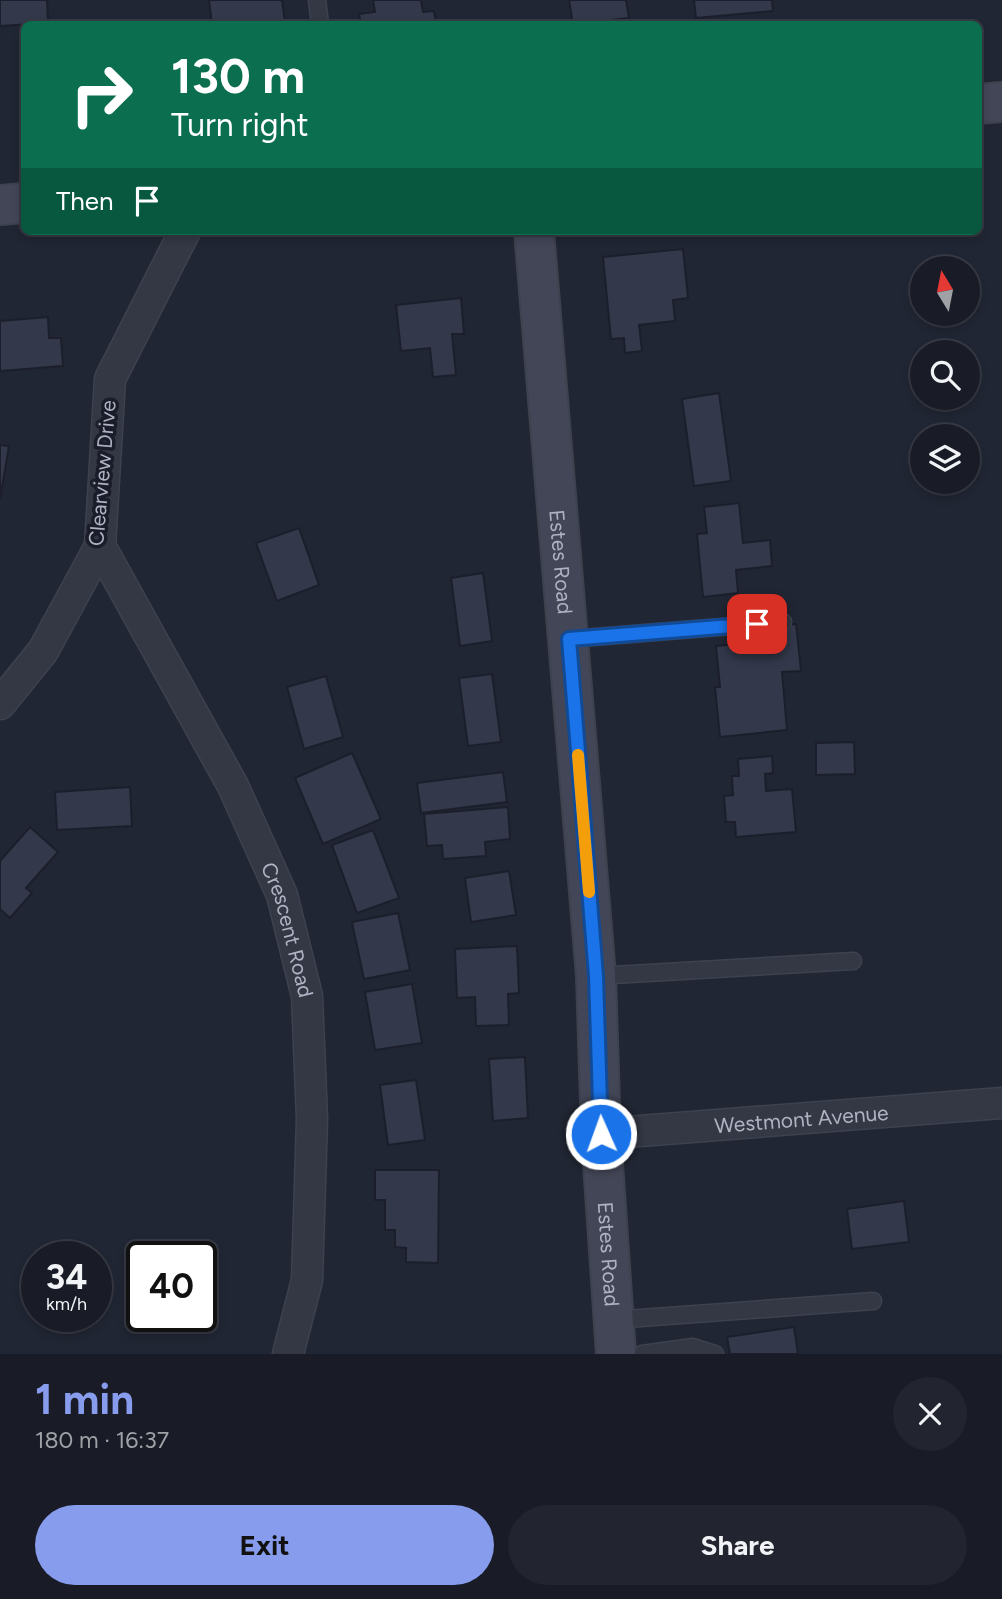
<!DOCTYPE html>
<meta charset="utf-8">
<style>
body{margin:0;font-family:Figtree,sans-serif;background:#22252f;color:#f1f3f6;height:100vh;display:flex;flex-direction:column;font-size:26px;white-space:nowrap}
*{box-sizing:border-box;margin:0}
p{font-size:23px;color:#9fa1a7}
.icon{flex:none;width:38px;height:38px;fill:none;stroke:currentColor;stroke-width:2;stroke-linecap:round;stroke-linejoin:round}
.map{position:relative;height:1354px;overflow:hidden}
.drawer{display:flex;flex-direction:column;background:#191c27;flex:1}
.drawer>*{flex:none}
.banner{position:absolute;left:21px;top:21px;width:961px;height:214px;border-radius:10px;box-shadow:0 4px 10px #0003,0 0 0 2px #373a44;background:#0b6e4f;color:#fff;overflow:hidden}
.needle{width:46px;rotate:350deg}
.buttons{position:absolute;left:910px;top:256px;display:grid;gap:14px}
.buttons a{display:grid;place-items:center;width:70px;height:70px;border-radius:50%;background:#191c27;box-shadow:0 4px 10px #0003,0 0 0 2px #373a44;font-size:35px}
.speed{position:absolute;left:21px;top:1241px;display:flex;gap:14px;font-size:35px;font-weight:700;text-align:center}
.speed>*{display:grid;place-content:center;width:91px;height:91px;border-radius:50%;background:#191c27;box-shadow:0 4px 10px #0003,0 0 0 2px #373a44;line-height:1}
.speed small{font-size:18px;font-weight:400}
.speed .limit{border:4px solid #111;border-radius:10px;background:#fff;color:#111}
.pin{position:absolute;display:grid;place-items:center;width:60px;height:60px;color:#fff;margin:-30px;border-radius:14px;box-shadow:0 4px 10px #0006}
.me{position:absolute;width:77px;margin:-38px;rotate:358deg;stroke-linejoin:round;filter:drop-shadow(0 0 5px #0008)}
.turn{display:flex;align-items:center;gap:24px;height:147px;padding:0 35px;font-size:32px}
.turn .icon{width:91px;height:91px;stroke-width:2.5}
.turn b{display:block;font-size:49px;line-height:60px}
.then{display:flex;align-items:center;height:66px;padding:0 35px;background:#0003;gap:14px;font-size:26px}
.round{display:grid;place-items:center;flex:none;width:74px;height:74px;border-radius:37px;background:#22252f}
.summary{display:flex;align-items:center;justify-content:space-between;height:119px;padding:0 35px}
h1{font-size:42px;font-weight:700;line-height:52px;color:#879ced}
.button{display:flex;gap:14px;margin-top:auto;padding:14px 35px}
.button a{flex:1;height:80px;border-radius:42px;background:#879ced;color:#111;font-size:28px;font-weight:700;line-height:80px;text-align:center}
.button a+a{background:#22252f;color:#f1f3f6}
.map>svg:first-child{display:block}
.building{fill:#33394b;stroke:#1c1f2b;stroke-width:2}
.lines{fill:none;stroke-linecap:round;stroke-linejoin:round}
.lane-casing{stroke:#3e414e;stroke-width:19}
.street-casing{stroke:#3e414e;stroke-width:33}
.secondary-casing{stroke:#3e414e;stroke-width:42}
.lane{stroke:#343845;stroke-width:16}
.street{stroke:#343845;stroke-width:30}
.secondary{stroke:#434657;stroke-width:38}
.route-casing{stroke:#114b97;stroke-width:18}
.route{stroke:#1a73e8;stroke-width:12}
.slow{stroke:#f59e0b;stroke-width:12}
.labels{text-anchor:middle;dominant-baseline:central;stroke-width:7;stroke-linejoin:round;paint-order:stroke}
.street-label{font-size:21px;fill:#aeb2c2;stroke:#1a1d29}
</style>
<div class="map">
<svg width="1002" height="1354" viewBox="0 0 1002 1354">
<rect width="100%" height="100%" fill="#212634"/>
<!-- building -->
<g class="building">
<polygon points="0,0 47,0 48,23 0,26"/>
<polygon points="209,0 282,0 285,22 300,20 301,24 212,24"/>
<polygon points="373,0 421,0 423,12 434,11 436,24 361,24 359,14 375,12"/>
<polygon points="569,0 626,0 629,18 573,24"/>
<polygon points="694,0 772,0 773,11 696,18"/>
<polygon points="683,249 688,298 673,300 675,321 639,325 642,351 625,353 624,338 611,339 603,257"/>
<polygon points="461,298 464,334 452,334 456,375 433,377 430,348 401,351 396,305"/>
<polygon points="48,317 49,338 61,338 63,366 0,371 0,321"/>
<polygon points="719,393 731,481 694,486 682,399"/>
<polygon points="0,445 9,446 0,499"/>
<polygon points="739,503 743,543 770,540 772,566 736,570 738,593 703,597 697,534 707,533 704,507"/>
<polygon points="299,528 319,585 277,601 256,543"/>
<polygon points="483,573 492,641 460,646 451,578"/>
<polygon points="796,624 801,671 782,672 787,730 720,737 715,687 720,687 716,646 772,641 771,626"/>
<polygon points="492,674 501,742 468,746 459,678"/>
<polygon points="326,676 343,737 304,749 287,687"/>
<polygon points="854,742 855,774 816,775 816,743"/>
<polygon points="352,753 381,819 323,844 295,778"/>
<polygon points="772,756 773,773 765,774 766,791 792,789 796,832 736,837 735,822 726,822 724,796 733,795 732,776 739,776 738,759"/>
<polygon points="503,772 507,802 421,813 417,783"/>
<polygon points="130,787 132,826 57,830 55,792"/>
<polygon points="508,807 510,839 485,842 486,856 443,859 442,845 427,846 424,814"/>
<polygon points="30,827 58,852 26,888 32,893 10,918 0,909 0,861"/>
<polygon points="373,830 399,898 357,913 332,845"/>
<polygon points="509,871 516,915 471,922 465,878"/>
<polygon points="398,913 410,970 364,979 352,922"/>
<polygon points="517,946 519,993 508,994 509,1025 476,1026 475,997 457,998 455,949"/>
<polygon points="412,984 422,1043 375,1050 365,992"/>
<polygon points="525,1057 528,1118 493,1121 489,1059"/>
<polygon points="416,1080 425,1140 388,1145 380,1085"/>
<polygon points="375,1170 439,1170 438,1263 406,1262 406,1248 395,1247 395,1230 385,1230 385,1200 375,1200"/>
<polygon points="904,1201 909,1242 852,1249 847,1209"/>
<polygon points="794,1327 798,1354 730,1354 727,1337"/>
</g>
<g class="lines">
<!-- lane casing -->
<g class="lane-casing">
<g id="lane">
<polyline points="317,0 320,24"/>
<polyline points="569,639 783,622"/>
<polyline points="596,976 853,961"/>
<polyline points="613,1320 873,1301"/>
<polyline points="642,1354 693,1347 715,1354"/>
</g>
</g>
<!-- street casing -->
<g class="street-casing">
<g id="street">
<path id="s1" d="M100 546 233 786 282 895 307 996 312 1119 307 1280 288 1354"/>
<polyline points="0,704 43,651 100,546 110,379 185,231"/>
<path id="s2" d="M601 1134 1002 1103"/>
</g>
</g>
<!-- secondary casing -->
<g class="secondary-casing">
<g id="secondary">
<polyline points="978,104 1002,102"/>
<polyline points="0,205 24,203"/>
<path id="s3" d="M534 231 596 976 601 1134 616 1354"/>
</g>
</g>
<!-- lane -->
<use href="#lane" class="lane"/>
<!-- street -->
<use href="#street" class="street"/>
<!-- secondary -->
<use href="#secondary" class="secondary"/>
</g>
<g class="lines">
<!-- route casing -->
<g class="route-casing">
<polyline id="route" points="601,1134 596,976 569,639 757,624"/>
</g>
<!-- route -->
<use href="#route" class="route"/>
<!-- slow -->
<polyline class="slow" points="578,755 589,892"/>
</g>
<g class="labels">
<!-- street labels -->
<g class="street-label">
<text transform="translate(102 473) rotate(-85)">Clearview Drive</text>
<text stroke="none"><textPath href="#s3" startOffset="332">Estes Road</textPath></text>
<text stroke="none"><textPath href="#s1" startOffset="429">Crescent Road</textPath></text>
<text stroke="none"><textPath href="#s2" startOffset="201">Westmont Avenue</textPath></text>
<text stroke="none"><textPath href="#s3" startOffset="1026">Estes Road</textPath></text>
</g>
</g>
</svg>
<div class="buttons">
<a><svg class="needle" viewBox="-14 -14 28 28"><path d="M0-13l5 13h-10z" fill="#e53935"/><path d="M0 13l5-13h-10z" fill="#9fa1a7"/></svg></a>
<a><svg class="icon" aria-label="search" viewBox="0 0 24 24"><circle cx="10" cy="10" r="6"/><path d="M15 15l6 6"/></svg></a>
<a><svg class="icon" aria-label="layers" viewBox="0 0 24 24"><path d="M12 4l9 5-9 5-9-5zM3 14l9 5 9-5"/></svg></a>
</div>
<div class="speed"><div>34<small>km/h</small></div><div class="limit">40</div></div>
<div class="pin" style="left:757px;top:624px;background:#d93025"><svg class="icon" aria-label="arrive" viewBox="0 0 24 24"><path d="M6 21V4h12l-3 4 3 4H6"/></svg></div>
<svg class="me" style="left:601px;top:1134px" viewBox="-20 -20 40 40"><circle r="17" fill="#1a73e8" stroke="#fff" stroke-width="3"/><path d="M0-11L8 9 0 5-8 9z" fill="#fff"/></svg>
<div class="banner">
<div class="turn"><svg class="icon" aria-label="right" viewBox="0 0 24 24"><path d="M7 20v-9h11M14 6l5 5-5 5"/></svg><div><b>130 m</b>Turn right</div></div>
<div class="then">Then<svg class="icon" aria-label="arrive" viewBox="0 0 24 24"><path d="M6 21V4h12l-3 4 3 4H6"/></svg></div>
</div>
</div>
<section class="drawer">
<div class="summary"><div><h1>1 min</h1><p>180 m · 16:37</p></div><a class="round"><svg class="icon" aria-label="close" viewBox="0 0 24 24"><path d="M6 6l12 12M18 6L6 18"/></svg></a></div>
<div class="button"><a>Exit</a><a>Share</a></div>
</section>
